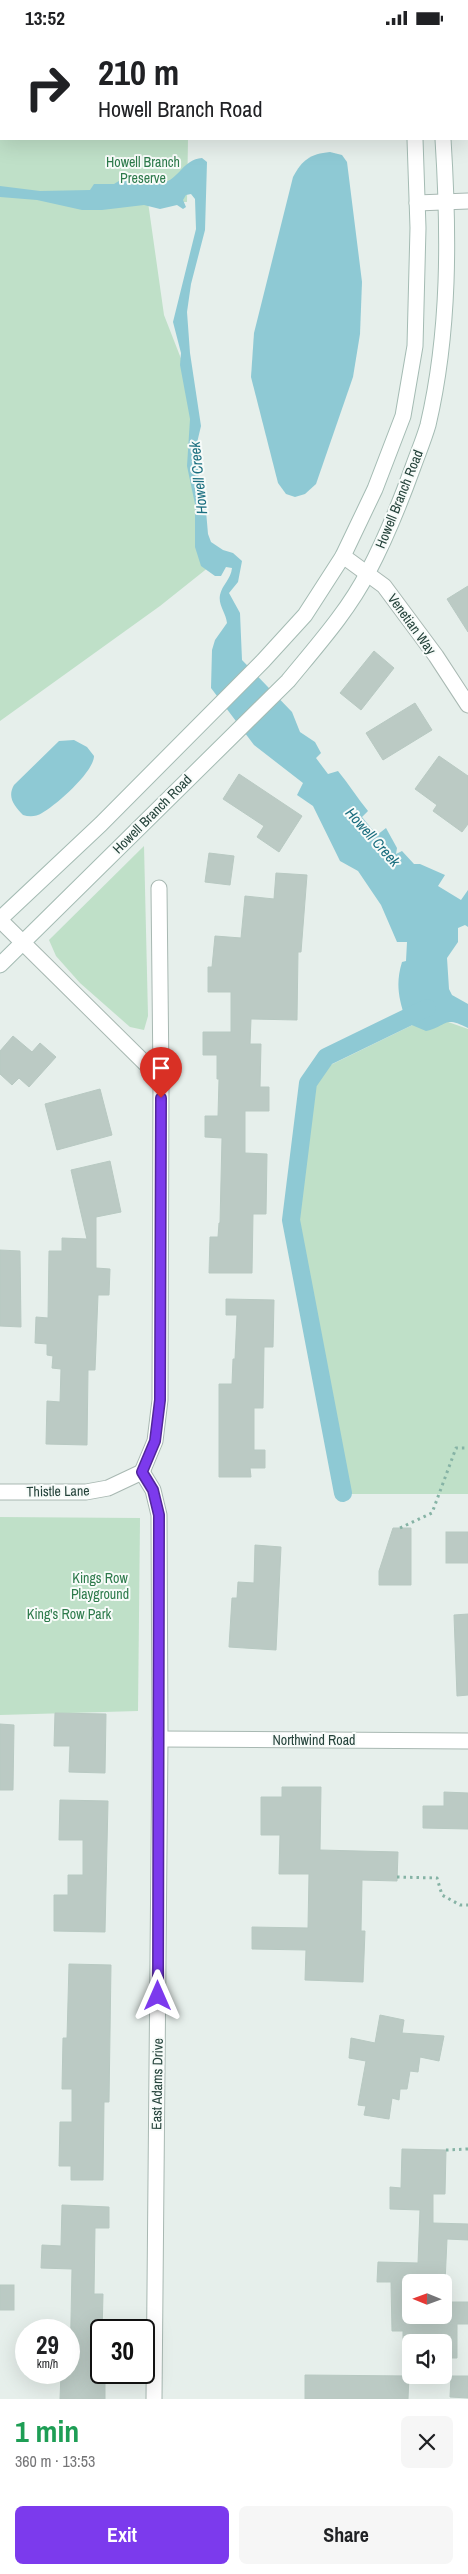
<!DOCTYPE html>
<meta charset="utf-8">
<style>
body{margin:0;font-family:"Archivo Narrow",sans-serif;background:#f6f6f6;color:#202124;height:100vh;display:flex;flex-direction:column;font-size:19px;white-space:nowrap}
*{box-sizing:border-box;margin:0}
p{font-size:16px;color:#757577}
.icon{flex:none;width:28px;height:28px;fill:none;stroke:currentColor;stroke-width:2;stroke-linecap:round;stroke-linejoin:round}
.map{position:relative;height:2364px;overflow:hidden}
.panel{display:flex;flex-direction:column;background:#fff;flex:1}
.panel>*{flex:none}
.guide{position:absolute;left:0px;top:0px;width:469px;height:105px;box-shadow:0 5px 20px #0002;background:#fff;color:#202124;overflow:hidden}
.needle{width:32px;rotate:271deg}
.buttons{position:absolute;left:402px;top:2239px;display:grid;gap:10px}
.buttons a{display:grid;place-items:center;width:50px;height:50px;border-radius:8px;background:#fff;box-shadow:0 5px 20px #0002;font-size:25px}
.speed{position:absolute;left:15px;top:2284px;display:flex;gap:10px;font-size:25px;font-weight:700;text-align:center}
.speed>*{display:grid;place-content:center;width:65px;height:65px;border-radius:50%;background:#fff;box-shadow:0 5px 20px #0002;line-height:1}
.speed small{font-size:12px;font-weight:400}
.speed .limit{border:2px solid #111;border-radius:8px;background:#fff;color:#111}
.pin{position:absolute;display:grid;place-items:center;width:42px;height:42px;color:#fff;margin:-51px -21px;border-radius:50% 50% 50% 0;rotate:-45deg;box-shadow:0 0 5px #0007}
.pin .icon{rotate:45deg}
.me{position:absolute;width:55px;margin:-28px;rotate:0deg;stroke-linejoin:round;filter:drop-shadow(0 0 4px #0008)}
.turn{display:flex;align-items:center;gap:18px;height:105px;padding:0 15px;font-size:22px}
.turn .icon{width:65px;height:65px;stroke-width:2.5}
.turn b{display:block;font-size:35px;line-height:42px}
.round{display:grid;place-items:center;flex:none;width:52px;height:52px;border-radius:8px;background:#f6f6f6}
.overview{display:flex;align-items:center;justify-content:space-between;height:85px;padding:0 15px}
h1{font-size:30px;font-weight:700;line-height:38px;color:#1e9e55}
.primary-button{display:flex;gap:10px;margin-top:auto;padding:10px 15px}
.primary-button a{flex:1;height:58px;border-radius:8px;background:#7c3aed;color:#fff;font-size:20px;font-weight:700;line-height:58px;text-align:center}
.primary-button a+a{background:#f6f6f6;color:#202124}
.status{display:flex;justify-content:space-between;align-items:center;height:35px;padding:0 25px;background:#fff;direction:ltr}
.status svg{height:14px;fill:currentColor}
.map>svg:first-child{display:block}
.green{fill:#bfe0c8}
.water{fill:#8ec9d4}
.lines{fill:none;stroke-linecap:round;stroke-linejoin:round}
.canal{stroke:#8ec9d4;stroke-width:18}
.building{fill:#bbcac4;stroke:#b8c9c2}
.street-casing{stroke:#a8b8b2;stroke-width:17}
.secondary-casing{stroke:#a4bbb3;stroke-width:17}
.path{stroke:#86b3a5;stroke-width:3;stroke-dasharray:2.5 4;stroke-linecap:butt}
.street{stroke:#fff;stroke-width:15}
.secondary{stroke:#fff;stroke-width:15}
.route-casing{stroke:#51269a;stroke-width:12}
.route{stroke:#7c3aed;stroke-width:9}
.labels{text-anchor:middle;dominant-baseline:central;stroke-width:4;stroke-linejoin:round;paint-order:stroke}
.park-label{font-size:14px;fill:#2d7a4b;stroke:#f7fbf9}
.street-label{font-size:14px;fill:#24423a;stroke:#f7fbf9}
.water-label{font-size:15px;font-style:italic;fill:#1c6f80;stroke:#f7fbf9}
</style>
<div class="status"><b>13:52</b><svg viewBox="0 0 49 12"><path d="M0 12V9h3v3zM5 12V6h3v6zM10 12V3h3v9zM15 12V0h3v12zM26 1h20v11H26zM47 4h2v5h-2z"/></svg></div>
<div class="map">
<svg width="468" height="2364" viewBox="0 0 468 2364">
<rect width="100%" height="100%" fill="#e6efeb"/>
<!-- green -->
<g class="green">
<polygon points="0,0 367,1 1,1 1,104 188,104 187,167 148,167 164,280 187,339 195,395 200,495 219,524 160,571 0,686"/>
<polygon points="144,811 148,981 144,995 130,992 80,948 56,921 49,905"/>
<polygon points="431,981 468,994 468,1459 341,1459 291,1186 310,1040"/>
<polygon points="0,1482 140,1483 138,1676 0,1680"/>
</g>
<!-- water -->
<g class="water">
<path d="M330 117 342 120 347 127 362 247 360 299 353 342 316 449 305 459 295 462 286 459 278 448 251 342 254 298 293 142C302 125 310 119 330 117Z"/>
<path d="M202 123 207 127 205 195 191 249 187 277 190 318 201 391 196 412 199 446 205 464 208 499 211 507 223 515 233 518 242 526 238 547 229 558 240 578 242 625 292 677 300 697 315 707 321 718 316 723 328 739 338 736C349 749 357 763 368 776L362 782 377 800 386 793 397 813 396 819 402 816 414 829H420L445 840 438 851 461 865 468 855V892L465 890 458 893V907L447 923 449 954 452 960 468 969V993C443 980 448 991 426 996L407 988C399 965 395 950 402 927L406 926 407 907H397L381 870 358 836 340 826 313 771 297 760 303 748 254 710 211 653 212 615 215 605 227 588C226 578 218 570 220 560 222 550 231 544 232 533L226 532 221 541H215L201 531 195 512V469L187 431 190 384 180 330 181 318 173 287 196 194 195 164 191 159 186 160 183 165 186 172 183 174 177 170 160 174 144 170 102 175H82L37 165 0 162V151L40 156 90 155 94 149H114L122 144C135 144 150 150 162 148 179 145 183 124 202 123Z"/>
<path d="M74 705 87 712 94 721C94 737 55 771 42 778 36 782 29 782 23 780 14 771 7 762 14 750L59 706Z"/>
</g>
<g class="lines">
<!-- canal -->
<polyline class="canal" points="343,1458 291,1185 308,1048 326,1022 427,973"/>
</g>
<!-- building -->
<g class="building">
<polygon points="468,551 468,597 447,564"/>
<polygon points="374,616 394,633 361,675 340,658"/>
<polygon points="415,668 432,695 383,725 366,698"/>
<polygon points="439,721 468,741 468,789 462,797 433,776 437,770 415,754"/>
<polygon points="239,739 302,781 279,817 257,802 264,791 223,764"/>
<polygon points="209,818 234,821 230,850 205,847"/>
<polygon points="276,838 307,840 301,917 298,917 297,985 251,984 250,1009 261,1009 260,1052 269,1052 269,1076 245,1076 245,1118 267,1119 266,1179 253,1179 252,1238 209,1238 210,1202 218,1202 219,1188 220,1188 222,1103 205,1102 205,1081 218,1081 219,1044 217,1044 217,1020 203,1020 203,997 231,997 231,957 208,957 208,932 212,932 215,901 241,903 245,861 274,864"/>
<polygon points="13,1001 32,1017 40,1008 56,1022 29,1052 19,1043 12,1050 0,1039 0,1016"/>
<polygon points="100,1054 112,1100 57,1115 45,1069"/>
<polygon points="110,1126 121,1177 96,1182 96,1233 110,1234 109,1260 98,1260 95,1335 88,1335 87,1410 46,1409 47,1366 60,1367 61,1334 52,1333 53,1321 47,1320 47,1309 35,1308 36,1282 48,1283 49,1216 62,1216 62,1203 87,1204 71,1135"/>
<polygon points="0,1215 20,1216 21,1292 0,1291"/>
<polygon points="226,1264 274,1265 273,1312 264,1312 263,1373 254,1373 254,1415 265,1415 265,1433 250,1433 251,1442 219,1442 219,1349 232,1349 233,1324 235,1324 237,1280 226,1280"/>
<polygon points="393,1493 411,1493 411,1550 379,1550 379,1536"/>
<rect x="446" y="1497" width="22" height="31"/>
<polygon points="255,1510 281,1512 276,1615 229,1612 232,1563 237,1563 238,1547 254,1548"/>
<polygon points="468,1579 468,1660 457,1661 454,1580"/>
<polygon points="55,1678 106,1679 105,1738 69,1737 70,1711 54,1711"/>
<polygon points="0,1689 14,1690 13,1755 0,1755"/>
<polygon points="282,1752 321,1752 320,1815 398,1817 397,1846 362,1845 361,1896 365,1896 363,1947 305,1945 306,1915 252,1914 252,1892 308,1893 309,1839 279,1839 280,1800 261,1800 261,1762 282,1762"/>
<polygon points="444,1757 468,1758 468,1794 423,1793 423,1771 444,1771"/>
<polygon points="60,1765 108,1766 105,1897 54,1896 54,1860 68,1860 68,1840 83,1840 83,1805 59,1805"/>
<polygon points="69,1929 111,1930 109,2067 104,2067 103,2145 71,2145 71,2131 59,2131 60,2087 72,2087 72,2054 62,2054 63,2003 67,2003"/>
<polygon points="380,1980 404,1985 402,1998 444,2001 439,2026 420,2022 418,2037 410,2036 407,2054 400,2054 399,2065 392,2063 389,2084 364,2080 366,2071 358,2070 366,2026 349,2023 351,2003 375,2008"/>
<polygon points="402,2114 446,2115 445,2159 433,2159 433,2188 468,2189 468,2205 447,2204 445,2248 411,2248 411,2280 444,2280 444,2267 468,2267 468,2289 457,2289 457,2323 444,2323 444,2308 403,2308 403,2296 392,2296 391,2247 377,2247 378,2227 418,2228 420,2175 390,2174 390,2152 401,2153"/>
<polygon points="62,2170 109,2172 109,2193 95,2193 94,2259 103,2259 101,2338 105,2338 105,2364 60,2364 61,2338 69,2338 70,2335 72,2234 41,2233 42,2210 61,2211"/>
<rect x="0" y="2250" width="14" height="25"/>
<polygon points="305,2340 409,2341 408,2364 305,2364"/>
<polygon points="451,2341 468,2341 468,2363 450,2362"/>
</g>
<g class="lines">
<!-- street casing -->
<g class="street-casing">
<g id="street">
<polyline points="417,168 468,166"/>
<polyline points="343,521 384,551 436,621 468,670"/>
<polyline points="0,885 161,1044"/>
<polyline points="142,1437 153,1455 159,1480 160,1704 154,2364"/>
<polyline points="142,1437 155,1406 160,1365 161,1044 159,853"/>
<polyline points="0,1457 86,1457 108,1453 142,1437"/>
<polyline points="160,1704 468,1706"/>
</g>
</g>
<!-- secondary casing -->
<g class="secondary-casing">
<g id="secondary">
<polyline points="409,0 409,1"/>
<polyline points="435,0 435,1"/>
<polyline points="0,884 101,789 263,626 305,580 343,521 375,454 403,381 415,311 418,193 415,104"/>
<path d="M0 930 288 646C315 613 349 575 368 537 386 503 400 468 413 432 418 418 424 404 428 390 450 296 449 199 443 104"/>
</g>
</g>
<!-- path -->
<g class="path">
<polyline points="400,1493 432,1478 456,1413 468,1413"/>
<polyline points="397,1842 437,1843 442,1860 460,1870 468,1870"/>
<polyline points="446,2115 468,2114"/>
</g>
<!-- street -->
<use href="#street" class="street"/>
<!-- secondary -->
<use href="#secondary" class="secondary"/>
</g>
<g class="lines">
<!-- route casing -->
<g class="route-casing">
<polyline id="route" points="158,1961 159,1480 153,1455 142,1437 155,1406 160,1365 161,1063"/>
</g>
<!-- route -->
<use href="#route" class="route"/>
</g>
<g class="labels">
<!-- park labels -->
<g class="park-label">
<text x="143" y="127">Howell Branch<tspan x="143" dy="16">Preserve</tspan></text>
<text x="100" y="1543">Kings Row<tspan x="100" dy="16">Playground</tspan></text>
<text x="69" y="1579">King's Row Park</text>
</g>
<!-- street labels -->
<g class="street-label">
<text transform="translate(399 464) rotate(-68)">Howell Branch Road</text>
<text transform="translate(412 589) rotate(54)">Venetian Way</text>
<text transform="translate(152 779) rotate(-45)">Howell Branch Road</text>
<text transform="translate(58 1456) rotate(-1)">Thistle Lane</text>
<text x="314" y="1705">Northwind Road</text>
<text transform="translate(157 2049) rotate(-89)">East Adams Drive</text>
</g>
<!-- water labels -->
<g class="water-label">
<text transform="translate(198 443) rotate(-96)">Howell Creek</text>
<text transform="translate(373 802) rotate(48)">Howell Creek</text>
</g>
</g>
</svg>
<div class="buttons">
<a><svg class="needle" viewBox="-14 -14 28 28"><path d="M0-13l5 13h-10z" fill="#e53935"/><path d="M0 13l5-13h-10z" fill="#757577"/></svg></a>
<a><svg class="icon" aria-label="sound" viewBox="0 0 24 24"><path d="M4 9h4l5-4v14l-5-4H4zM17 9q2 3 0 6"/></svg></a>
</div>
<div class="speed"><div>29<small>km/h</small></div><div class="limit">30</div></div>
<div class="pin" style="left:161px;top:1063px;background:#d93025"><svg class="icon" aria-label="arrive" viewBox="0 0 24 24"><path d="M6 21V4h12l-3 4 3 4H6"/></svg></div>
<svg class="me" style="left:158px;top:1961px" viewBox="-20 -20 40 40"><path d="M0-17L14 15 0 8-14 15z" fill="#7c3aed" stroke="#fff" stroke-width="4"/></svg>
<div class="guide">
<div class="turn"><svg class="icon" aria-label="right" viewBox="0 0 24 24"><path d="M7 20v-9h11M14 6l5 5-5 5"/></svg><div><b>210 m</b>Howell Branch Road</div></div>
</div>
</div>
<section class="panel">
<div class="overview"><div><h1>1 min</h1><p>360 m · 13:53</p></div><a class="round"><svg class="icon" aria-label="close" viewBox="0 0 24 24"><path d="M6 6l12 12M18 6L6 18"/></svg></a></div>
<div class="primary-button"><a>Exit</a><a>Share</a></div>
</section>
